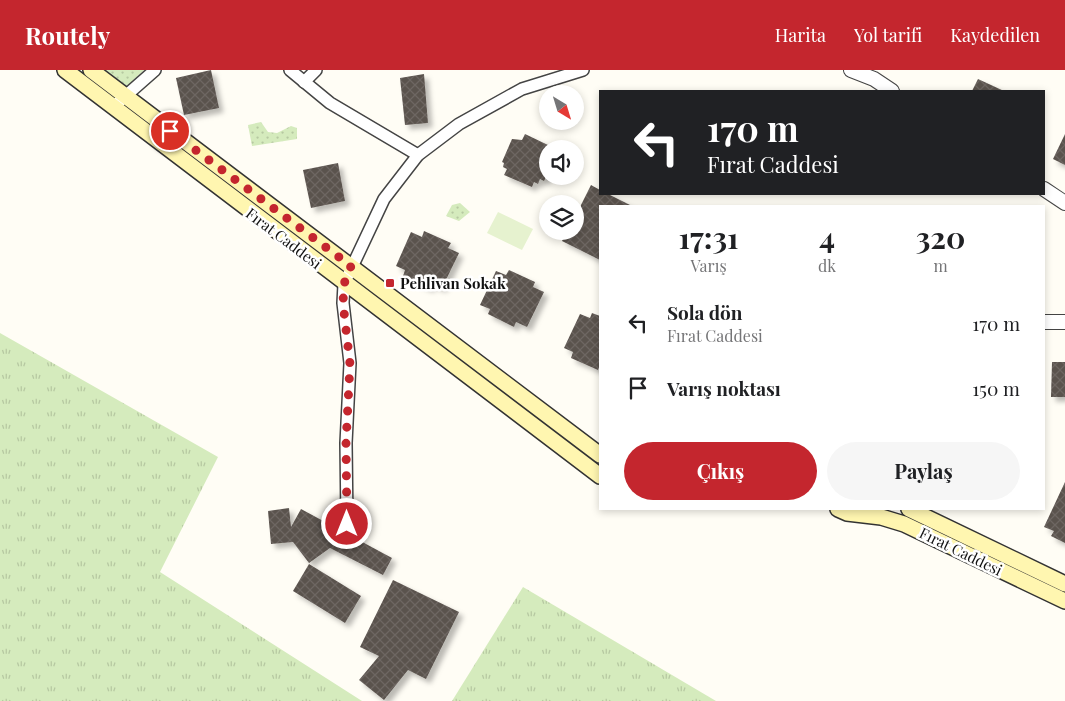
<!DOCTYPE html>
<html lang="tr">
<meta charset="utf-8">
<style>
body{margin:0;font-family:"Playfair Display",serif;background:#f6f6f6;color:#202124;height:100vh;display:flex;flex-direction:column;font-size:19px;white-space:nowrap}
*{box-sizing:border-box;margin:0}
p{font-size:16px;color:#757577}
.icon{flex:none;width:28px;height:28px;fill:none;stroke:currentColor;stroke-width:2;stroke-linecap:round;stroke-linejoin:round}
.map{position:relative;flex:1;overflow:hidden}
.side{position:absolute;left:599px;top:135px;width:446px;height:305px;display:flex;flex-direction:column;background:#fff;border-radius:0px;box-shadow:0 2px 8px #0003}
.side>*{flex:none}
.banner{position:absolute;left:599px;top:20px;width:446px;height:105px;border-radius:0px;box-shadow:0 2px 8px #0003;background:#202124;color:#fff;overflow:hidden}
.needle{width:32px;rotate:142deg}
.fabs{position:absolute;left:539px;top:15px;display:grid;gap:10px}
.fabs a{display:grid;place-items:center;width:45px;height:45px;border-radius:50%;background:#fff;box-shadow:0 2px 8px #0003;font-size:25px}
.pin{position:absolute;display:grid;place-items:center;width:42px;height:42px;color:#fff;margin:-21px;border:2px solid #fff;border-radius:50%;box-shadow:0 1px 5px #0007}
.me{position:absolute;width:55px;margin:-28px;rotate:0deg;stroke-linejoin:round;filter:drop-shadow(0 0 4px #0008)}
.turn{display:flex;align-items:center;gap:18px;height:105px;padding:0 25px;font-size:22px}
.turn .icon{width:65px;height:65px;stroke-width:2.5}
.turn b{display:block;font-size:35px;line-height:42px}
.eta{display:flex;justify-content:space-evenly;align-items:center;height:85px;text-align:center}
.eta b{font-size:30px;font-weight:700;line-height:35px}
.primary-button{display:flex;gap:10px;margin-top:auto;padding:10px 25px}
.primary-button a{flex:1;height:58px;border-radius:30px;background:#c4262e;color:#fff;font-size:20px;font-weight:700;line-height:58px;text-align:center}
.primary-button a+a{background:#f6f6f6;color:#202124}
ul{padding:0;list-style:none}
li{display:flex;align-items:center;gap:15px;height:65px;padding:0 25px}
li div{flex:1}
li b{display:block;font-size:19px}
li em{font-style:normal}
header{display:flex;align-items:center;gap:30px;box-sizing:border-box;height:70px;padding:0 25px;background:#c4262e;color:#fff}
header strong{font-size:24px}
nav{display:flex;gap:28px;margin-inline-start:auto;font-size:18px}
.map>svg:first-child{display:block}
.grass{fill:url(#grass-tufts)}
.park{fill:url(#park-dots)}
.pitch{fill:#e6f2cf}
.building{fill:url(#building-cross-hatch);filter:url(#shadow)}
.lines{fill:none;stroke-linecap:round;stroke-linejoin:round}
.minor-casing{stroke:#444;stroke-width:14}
.tertiary-casing{stroke:#444;stroke-width:16}
.secondary-casing{stroke:#333;stroke-width:18}
.minor{stroke:#fff;stroke-width:11}
.tertiary{stroke:#fff;stroke-width:14}
.secondary{stroke:#fff6b0;stroke-width:15}
.route{stroke:#c4262e;stroke-width:9;stroke-dasharray:0 16.2}
.poi-dot{fill:#c4262e;stroke:#fff;stroke-width:2}
.labels{text-anchor:middle;dominant-baseline:central;stroke-width:5;stroke-linejoin:round;paint-order:stroke}
.street-label{font-size:15px;fill:#111;stroke:#fff}
.poi-label{font-size:15px;font-weight:bold;fill:#111;stroke:#fff;text-anchor:start}
</style>
<header>
<strong>Routely</strong>
<nav><a>Harita</a><a>Yol tarifi</a><a>Kaydedilen</a></nav>
</header>
<div class="map">
<svg width="1065" height="631" viewBox="0 0 1065 631">
<defs>
<pattern id="grass-tufts" width="24" height="20" patternUnits="userSpaceOnUse" patternTransform="scale(1.25)"><rect width="24" height="20" fill="#d5ebbd"/><path d="M3 7l-1-3M5 7V3M7 7l1-3M15 17l-1-3M17 17v-4M19 17l1-3" fill="none" stroke="#b6c8a1"/></pattern>
<pattern id="park-dots" width="8" height="8" patternUnits="userSpaceOnUse" patternTransform="scale(1.25)"><rect width="8" height="8" fill="#d5ebbd"/><path d="M2 2h.1M6 6h.1" fill="none" stroke="#b6c8a1" stroke-width="1.8" stroke-linecap="round"/></pattern>
<pattern id="building-cross-hatch" width="8" height="8" patternUnits="userSpaceOnUse" patternTransform="scale(1.25)"><rect width="8" height="8" fill="#5a524d"/><path d="M0 0l8 8M0 8l8-8" fill="none" stroke="#6d6662"/></pattern>
<filter id="shadow"><feDropShadow dx="4.5" dy="4.5" stdDeviation="2.5" flood-color="#0004"/></filter>
</defs>
<rect width="100%" height="100%" fill="#fffdf5"/>
<!-- grass -->
<g class="grass">
<polygon points="0,263 218,387 160,502 362,631 0,631"/>
<polygon points="523,517 716,631 452,631"/>
</g>
<!-- park -->
<g class="park">
<polygon points="103,0 144,0 127,16"/>
<polygon points="261,52 268,62 277,63 291,56 297,58 297,69 252,76 248,55"/>
<polygon points="460,133 470,142 459,151 446,146 452,135"/>
</g>
<!-- pitch -->
<polygon class="pitch" points="498,142 533,159 522,180 487,163"/>
<!-- building -->
<g class="building">
<polygon points="211,0 219,38 184,45 176,8"/>
<polygon points="424,4 428,53 405,55 400,8"/>
<polygon points="978,9 1004,21 972,21"/>
<polygon points="525,64 550,76 548,79 548,103 544,111 540,109 538,114 534,112 532,117 504,105 507,99 503,97 504,93 502,92 512,69 522,70"/>
<polygon points="1065,64 1065,95 1053,89"/>
<polygon points="338,93 345,131 311,138 303,100"/>
<polygon points="591,115 600,120 600,124 608,124 632,136 600,136 600,190 562,171 567,161 575,161 575,147"/>
<polygon points="424,161 451,173 448,178 459,183 442,218 432,214 429,218 403,206 405,200 396,196 411,162 422,167"/>
<polygon points="509,200 535,212 533,217 544,222 527,257 516,252 514,257 488,244 490,239 480,235 496,201 506,205"/>
<polygon points="592,243 600,246 600,295 598,300 571,288 573,282 564,278 580,244 590,248"/>
<polygon points="1052,292 1065,292 1065,327 1051,327"/>
<polygon points="1065,412 1065,473 1051,466 1054,461 1044,457"/>
<polygon points="289,438 291,457 301,439 392,488 383,505 330,478 309,493 293,472 271,474 268,441"/>
<polygon points="309,494 361,526 345,553 293,521"/>
<polygon points="393,510 459,542 426,609 408,600 384,630 359,610 379,586 360,577"/>
</g>
<g class="lines">
<!-- minor casing -->
<g class="minor-casing">
<g id="minor">
<polyline points="290,0 330,33 418,85"/>
<polyline points="304,12 316,0"/>
<polyline points="113,37 155,0"/>
<polyline points="347,453 346,373 350,293 343,233 344,214 384,129 418,85 459,54 522,19 583,0"/>
</g>
</g>
<!-- tertiary casing -->
<g class="tertiary-casing">
<g id="tertiary">
<polyline points="851,0 874,9 892,21"/>
<polyline points="1044,119 1065,133"/>
<polyline points="1044,252 1065,252"/>
</g>
</g>
<!-- secondary casing -->
<g class="secondary-casing">
<g id="secondary">
<polyline points="65,0 600,406"/>
<polyline points="91,0 600,385"/>
<polyline points="838,439 847,443 881,447 904,454 1065,531"/>
<polyline points="909,439 1065,514"/>
</g>
</g>
<!-- minor -->
<use href="#minor" class="minor"/>
<!-- tertiary -->
<use href="#tertiary" class="tertiary"/>
<!-- secondary -->
<use href="#secondary" class="secondary"/>
</g>
<g class="lines">
<!-- route -->
<polyline class="route" points="170,61 351,196 344,214 343,233 350,294 346,373 347,454"/>
</g>
<!-- markers -->
<rect class="poi-dot" x="385" y="208" width="10" height="10" rx="2.5"/>
<g class="labels">
<!-- street labels -->
<g class="street-label">
<text transform="translate(284 168) rotate(37)">Fırat Caddesi</text>
<text transform="translate(961 481) rotate(26)">Fırat Caddesi</text>
</g>
<!-- poi labels -->
<g class="poi-label">
<text x="400" y="213">Pehlivan Sokak</text>
</g>
</g>
</svg>
<div class="fabs">
<a><svg class="needle" viewBox="-14 -14 28 28"><path d="M0-13l5 13h-10z" fill="#e53935"/><path d="M0 13l5-13h-10z" fill="#757577"/></svg></a>
<a><svg class="icon" aria-label="sound" viewBox="0 0 24 24"><path d="M4 9h4l5-4v14l-5-4H4zM17 9q2 3 0 6"/></svg></a>
<a><svg class="icon" aria-label="layers" viewBox="0 0 24 24"><path d="M12 4l9 5-9 5-9-5zM3 14l9 5 9-5"/></svg></a>
</div>
<div class="pin" style="left:170px;top:61px;background:#d93025"><svg class="icon" aria-label="arrive" viewBox="0 0 24 24"><path d="M6 21V4h12l-3 4 3 4H6"/></svg></div>
<svg class="me" style="left:347px;top:454px" viewBox="-20 -20 40 40"><circle r="17" fill="#c4262e" stroke="#fff" stroke-width="3"/><path d="M0-11L8 9 0 5-8 9z" fill="#fff"/></svg>
<div class="banner">
<div class="turn"><svg class="icon" aria-label="left" viewBox="0 0 24 24"><path d="M17 20v-9H6M10 6l-5 5 5 5"/></svg><div><b>170 m</b>Fırat Caddesi</div></div>
</div>
<section class="side">
<div class="eta">
<div><b>17:31</b><p>Varış</p></div>
<div><b>4</b><p>dk</p></div>
<div><b>320</b><p>m</p></div>
</div>
<ul>
<li><svg class="icon" aria-label="left" viewBox="0 0 24 24"><path d="M17 20v-9H6M10 6l-5 5 5 5"/></svg><div><b>Sola dön</b><p>Fırat Caddesi</p></div><em>170 m</em></li>
<li><svg class="icon" aria-label="arrive" viewBox="0 0 24 24"><path d="M6 21V4h12l-3 4 3 4H6"/></svg><div><b>Varış noktası</b></div><em>150 m</em></li>
</ul>
<div class="primary-button"><a>Çıkış</a><a>Paylaş</a></div>
</section>
</div>
